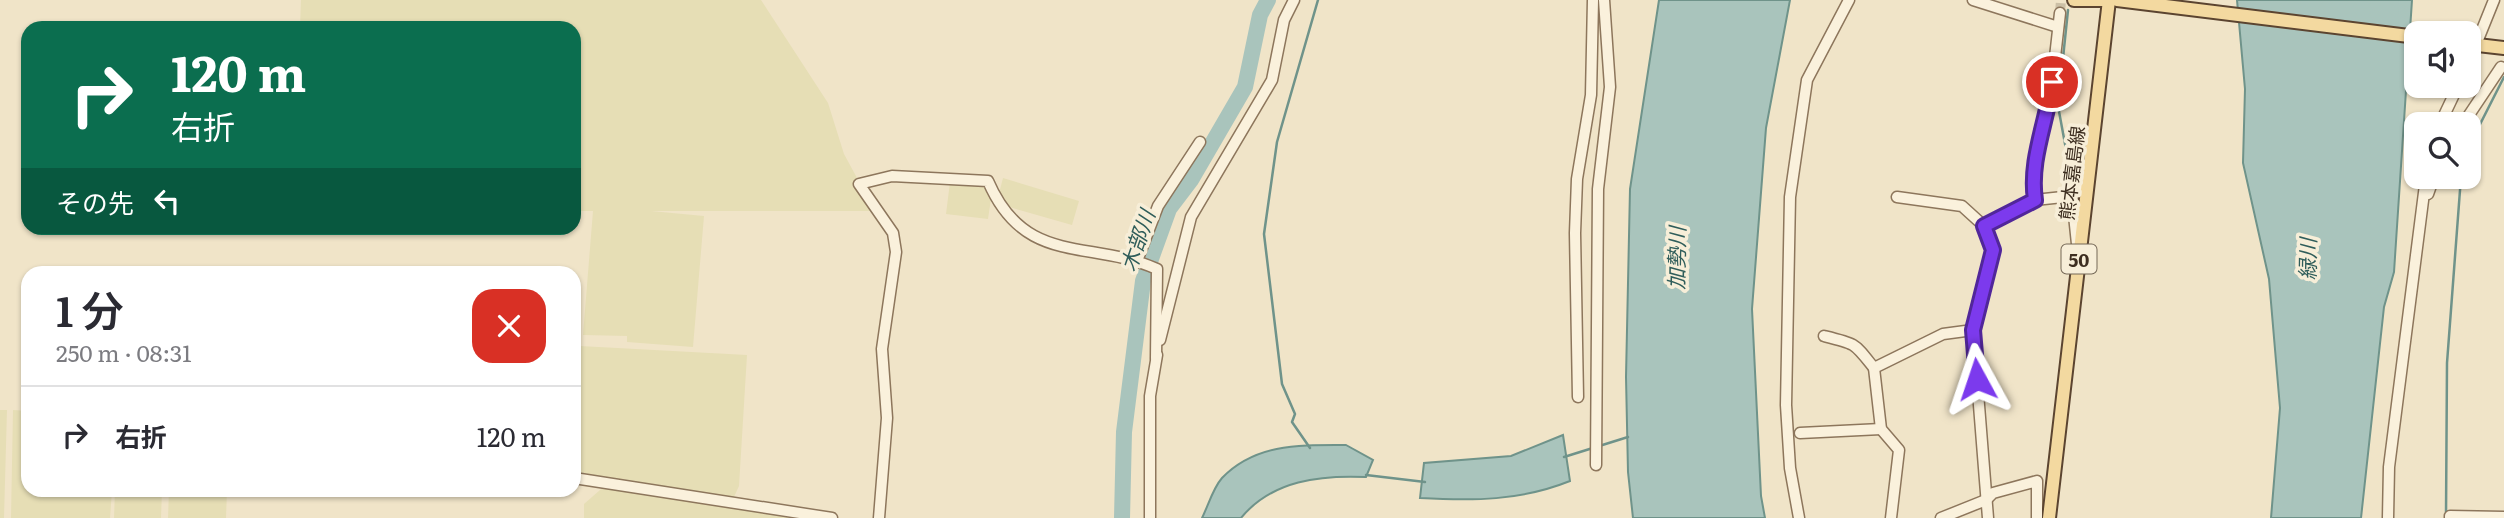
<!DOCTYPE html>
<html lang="ja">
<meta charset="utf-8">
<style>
body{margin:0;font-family:Literata,"Noto Sans JP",serif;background:#f2f2f3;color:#2b2b33;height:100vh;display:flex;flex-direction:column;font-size:26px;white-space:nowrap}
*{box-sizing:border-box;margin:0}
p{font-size:23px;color:#7c7c81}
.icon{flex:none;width:38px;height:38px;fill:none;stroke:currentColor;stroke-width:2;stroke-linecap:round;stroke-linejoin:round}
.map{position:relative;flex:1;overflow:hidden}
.side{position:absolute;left:21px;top:266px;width:560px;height:231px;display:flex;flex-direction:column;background:#fff;border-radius:21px;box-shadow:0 2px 5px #0004}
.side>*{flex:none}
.guide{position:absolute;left:21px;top:21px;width:560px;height:214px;border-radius:21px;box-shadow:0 2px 5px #0004;background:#0b6e4f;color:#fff;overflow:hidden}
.tools{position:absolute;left:2404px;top:21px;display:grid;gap:14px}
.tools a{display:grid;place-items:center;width:77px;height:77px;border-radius:14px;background:#fff;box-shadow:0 2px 5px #0004;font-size:35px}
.pin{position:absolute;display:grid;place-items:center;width:60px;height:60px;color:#fff;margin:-30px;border:4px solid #fff;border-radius:50%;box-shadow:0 2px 7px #0007}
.me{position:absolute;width:77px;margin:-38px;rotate:355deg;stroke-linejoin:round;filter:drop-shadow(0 0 5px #0008)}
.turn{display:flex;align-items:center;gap:24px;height:147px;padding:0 35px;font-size:32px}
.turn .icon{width:91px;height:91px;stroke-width:2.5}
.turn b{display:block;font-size:49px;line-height:60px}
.then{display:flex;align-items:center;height:66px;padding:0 35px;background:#0003;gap:14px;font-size:26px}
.round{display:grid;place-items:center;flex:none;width:74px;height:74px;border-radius:21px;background:#f2f2f3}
.head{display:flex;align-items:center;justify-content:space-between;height:119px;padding:0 35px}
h1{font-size:42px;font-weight:600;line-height:52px}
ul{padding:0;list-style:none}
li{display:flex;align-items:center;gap:21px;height:98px;padding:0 35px;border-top:2px solid #e1e1e2}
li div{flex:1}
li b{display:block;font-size:26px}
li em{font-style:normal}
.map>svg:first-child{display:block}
.farmland{fill:#e6deb5}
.water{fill:#a9c4bc;stroke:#6f938a;stroke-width:2}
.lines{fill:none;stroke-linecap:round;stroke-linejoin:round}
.stream{stroke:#6f938a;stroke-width:2.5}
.river{stroke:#a9c4bc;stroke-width:16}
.minor-tunnel{stroke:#ccc0a6;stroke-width:10;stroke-dasharray:10 5;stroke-linecap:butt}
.minor-casing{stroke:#8d765c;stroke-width:13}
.major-casing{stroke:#5b4430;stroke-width:16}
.minor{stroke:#faf1dc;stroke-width:10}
.major{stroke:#f3d9a0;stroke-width:12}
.route-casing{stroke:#51269a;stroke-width:18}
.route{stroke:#7c3aed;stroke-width:12}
.labels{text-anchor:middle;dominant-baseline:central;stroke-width:7;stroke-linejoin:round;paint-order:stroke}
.shield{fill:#f7eed8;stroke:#756857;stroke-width:2}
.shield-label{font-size:18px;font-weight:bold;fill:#3d2e20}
.street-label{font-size:19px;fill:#3d2e20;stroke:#f7eed8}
.water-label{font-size:21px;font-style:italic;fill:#2f5d5a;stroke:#f7eed8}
</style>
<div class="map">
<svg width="2504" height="518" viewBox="0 0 2504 518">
<rect width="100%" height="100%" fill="#f0e4c8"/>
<!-- farmland -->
<g class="farmland">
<polygon points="301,0 761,0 828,103 844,154 875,211 651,211 704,216 693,347 627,342 627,336 583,335 593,211 574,211 574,28 300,28"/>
<polygon points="1003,178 1079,201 1072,225 1002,205 998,197"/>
<polygon points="950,182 985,187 985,191 992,192 988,219 946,214"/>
<polygon points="580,346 747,355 739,486 733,499 832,518 584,518 584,504 608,483 657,490 576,471"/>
<polygon points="0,410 7,410 4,518 0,518"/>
<polygon points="13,410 28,411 28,490 112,490 110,518 11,518"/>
<polygon points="115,490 162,490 161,518 114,518"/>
<polygon points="169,490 227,490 226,518 168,518"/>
</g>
<!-- water -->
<g class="water">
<polygon points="1659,0 1790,0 1766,128 1752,309 1761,496 1765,518 1633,518 1628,472 1626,377 1630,189"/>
<polygon points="2237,0 2412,0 2394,272 2384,307 2361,518 2271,518 2280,408 2269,279 2243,163 2245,89"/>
<path d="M1563 435 1570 481C1520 501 1473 501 1420 498L1424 463 1511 456Z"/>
<path d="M1346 445 1373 460 1366 477C1321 475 1272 480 1241 518H1202C1208 506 1213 488 1222 478 1256 443 1301 445 1346 445Z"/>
</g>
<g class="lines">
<!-- stream -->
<g class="stream">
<polyline points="2068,10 2058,106 2068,160"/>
<polyline points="2469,146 2504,77"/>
<polyline points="1310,448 1292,422 1295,414 1282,384 1264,234 1277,142 1318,0"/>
<polyline points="1564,457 1628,437"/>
<polyline points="1366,475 1425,482"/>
<polyline points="2446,515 2447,363 2461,177"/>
</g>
<!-- river -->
<polyline class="river" points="1122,518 1124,432 1143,281 1169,209 1191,180 1245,87 1260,15 1268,0"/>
<!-- minor-tunnel -->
<polyline class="minor-tunnel" points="2060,13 2061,0"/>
<!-- minor casing -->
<g class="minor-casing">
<g id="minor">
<polyline points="1973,0 2058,27"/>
<polyline points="2469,62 2494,0"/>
<polyline points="2440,124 2458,86"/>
<polyline points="2463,124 2501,67"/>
<polyline points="2428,194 2434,177"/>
<polyline points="1897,197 1962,206 1984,226 1993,250 1973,330 1988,518"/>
<polyline points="2035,200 2033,169 2049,110 2060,13"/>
<polyline points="1984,226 2035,200 2072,196"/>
<polyline points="2077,244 2072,196 2089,174"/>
<polyline points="1137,261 1158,206 1200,142"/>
<path d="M1824 336C1857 344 1854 343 1874 368"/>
<polyline points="1160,340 1191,217 1272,80 1284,20 1294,0"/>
<polyline points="1578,397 1575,233 1577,179 1591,95 1593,0"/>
<polyline points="1800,433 1881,429"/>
<polyline points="1596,465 1598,189 1610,87 1604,0"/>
<polyline points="574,478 832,518"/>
<path d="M879 518 887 418 882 349 896 252 893 233 859 184 892 176 988 181C1025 267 1089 239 1157 269L1156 358"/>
<polyline points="1150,518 1150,396 1157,355"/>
<polyline points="1799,518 1790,468 1786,405 1790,197 1807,80 1849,0"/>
<polyline points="1891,518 1899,450 1881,429 1874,368 1943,334 1973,330"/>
<polyline points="1941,518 1986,500 1993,493 2037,481 2037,518"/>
<polyline points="2388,518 2389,467 2426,177"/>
<polyline points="2450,518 2450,516 2504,517"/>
</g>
</g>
<!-- major casing -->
<g class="major-casing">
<g id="major">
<polyline points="2074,0 2104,0"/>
<polyline points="2117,0 2417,37"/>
<polyline points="2469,44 2504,48"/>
<polyline points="2049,518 2109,0"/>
</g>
</g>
<!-- minor -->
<use href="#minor" class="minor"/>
<!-- major -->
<use href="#major" class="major"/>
</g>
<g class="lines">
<!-- route casing -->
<g class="route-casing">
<path id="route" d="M1977 379 1973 330 1993 250 1984 226 2035 200C2029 160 2047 122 2052 82"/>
</g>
<!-- route -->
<use href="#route" class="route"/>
</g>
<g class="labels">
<!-- shield labels -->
<rect class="shield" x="2061.5" y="244.5" width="35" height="29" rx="5"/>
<g class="shield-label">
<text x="2079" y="259">50</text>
</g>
<!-- street labels -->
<g class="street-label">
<text transform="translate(2071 173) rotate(-83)">熊本嘉島線</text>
</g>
<!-- water labels -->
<g class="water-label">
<text transform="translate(1136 240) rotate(-71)">木部川</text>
<text transform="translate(1675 258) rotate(-89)">加勢川</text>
<text transform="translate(2306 259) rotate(-89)">緑川</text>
</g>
</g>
</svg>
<div class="tools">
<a><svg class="icon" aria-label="sound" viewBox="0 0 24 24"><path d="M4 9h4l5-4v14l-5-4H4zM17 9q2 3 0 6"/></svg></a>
<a><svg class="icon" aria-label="search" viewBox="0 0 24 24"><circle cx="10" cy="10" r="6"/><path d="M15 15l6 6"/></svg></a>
</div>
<div class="pin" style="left:2052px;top:82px;background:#d93025"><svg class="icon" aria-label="arrive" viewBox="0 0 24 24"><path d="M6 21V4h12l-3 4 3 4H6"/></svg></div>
<svg class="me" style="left:1977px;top:379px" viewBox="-20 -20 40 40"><path d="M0-17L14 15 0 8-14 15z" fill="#7c3aed" stroke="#fff" stroke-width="4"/></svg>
<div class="guide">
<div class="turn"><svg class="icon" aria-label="right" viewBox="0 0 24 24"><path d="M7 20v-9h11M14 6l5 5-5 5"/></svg><div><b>120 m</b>右折</div></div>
<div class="then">その先<svg class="icon" aria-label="left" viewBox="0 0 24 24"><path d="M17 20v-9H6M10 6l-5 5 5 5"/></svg></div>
</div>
<section class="side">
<div class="head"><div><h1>1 分</h1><p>250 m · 08:31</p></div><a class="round" style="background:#d93025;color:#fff"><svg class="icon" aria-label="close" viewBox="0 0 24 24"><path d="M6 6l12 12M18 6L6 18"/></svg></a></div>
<ul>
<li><svg class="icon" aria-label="right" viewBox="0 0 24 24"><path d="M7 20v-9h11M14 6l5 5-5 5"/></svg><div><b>右折</b></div><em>120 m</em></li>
</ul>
</section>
</div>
